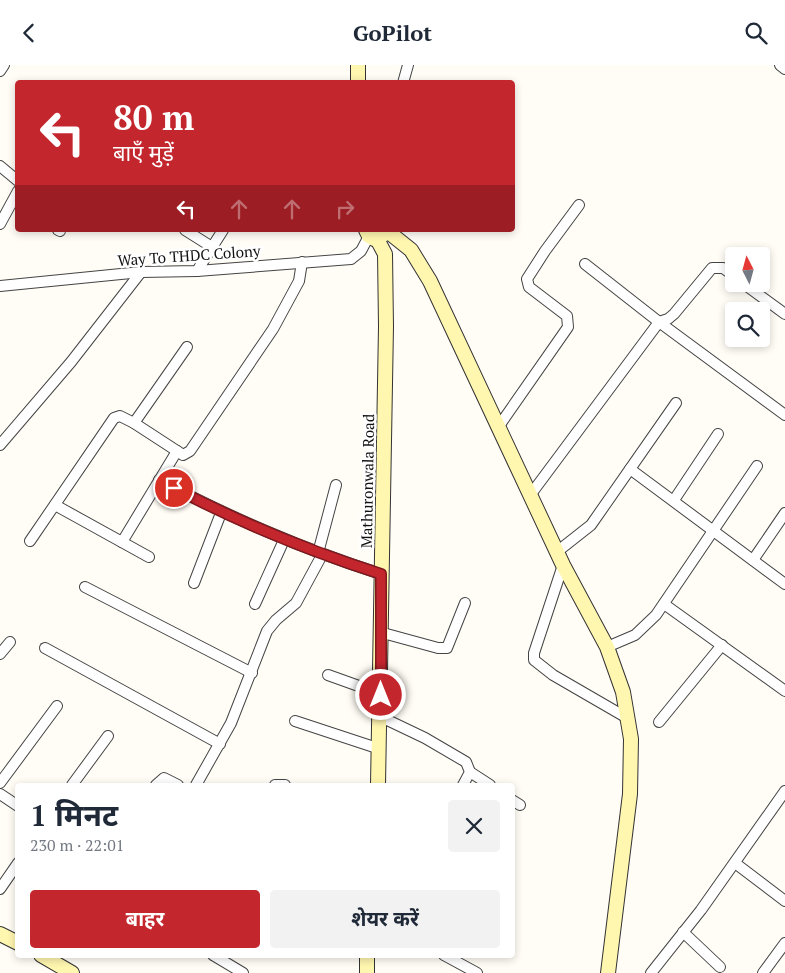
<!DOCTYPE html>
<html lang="hi">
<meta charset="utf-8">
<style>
body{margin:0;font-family:"PT Serif","Noto Sans Devanagari",serif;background:#f2f2f3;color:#1f2937;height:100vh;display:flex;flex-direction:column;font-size:19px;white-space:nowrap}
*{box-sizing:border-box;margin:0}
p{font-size:16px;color:#747a83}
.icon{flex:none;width:28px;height:28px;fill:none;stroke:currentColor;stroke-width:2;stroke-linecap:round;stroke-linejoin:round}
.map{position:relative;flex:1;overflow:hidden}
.side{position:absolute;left:15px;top:718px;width:500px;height:175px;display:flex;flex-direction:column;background:#fff;border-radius:5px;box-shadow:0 2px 8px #0003}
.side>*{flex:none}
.guide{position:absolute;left:15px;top:15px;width:500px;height:152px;border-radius:5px;box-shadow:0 2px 8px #0003;background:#c4262e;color:#fff;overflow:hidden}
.needle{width:32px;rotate:354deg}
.tools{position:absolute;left:725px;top:182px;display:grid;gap:10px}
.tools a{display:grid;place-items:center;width:45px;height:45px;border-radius:5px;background:#fff;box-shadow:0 2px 8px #0003;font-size:25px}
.pin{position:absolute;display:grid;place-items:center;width:42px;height:42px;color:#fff;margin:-21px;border:2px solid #fff;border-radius:50%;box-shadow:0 1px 5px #0007}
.me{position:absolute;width:55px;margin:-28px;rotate:0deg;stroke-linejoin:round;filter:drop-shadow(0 0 4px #0008)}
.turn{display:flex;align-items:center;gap:18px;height:105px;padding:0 15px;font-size:22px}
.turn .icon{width:65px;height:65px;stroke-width:2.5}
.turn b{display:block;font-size:35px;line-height:42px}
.lanes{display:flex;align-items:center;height:48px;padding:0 15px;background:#0003;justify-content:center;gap:25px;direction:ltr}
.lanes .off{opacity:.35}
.round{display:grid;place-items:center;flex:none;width:52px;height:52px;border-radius:5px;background:#f2f2f3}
.head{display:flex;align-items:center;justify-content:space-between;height:85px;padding:0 15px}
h1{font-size:30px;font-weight:700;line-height:38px}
.primary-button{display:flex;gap:10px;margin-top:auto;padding:10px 15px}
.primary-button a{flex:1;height:58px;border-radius:5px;background:#c4262e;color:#fff;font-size:20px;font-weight:700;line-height:58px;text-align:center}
.primary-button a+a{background:#f2f2f3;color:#1f2937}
header{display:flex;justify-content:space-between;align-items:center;height:65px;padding:0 15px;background:#fff;font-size:22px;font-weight:700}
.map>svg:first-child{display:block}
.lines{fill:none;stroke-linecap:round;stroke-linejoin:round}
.street-casing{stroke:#444;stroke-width:12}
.secondary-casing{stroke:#333;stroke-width:16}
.street{stroke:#fff;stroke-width:10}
.secondary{stroke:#fff6b0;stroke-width:14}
.route-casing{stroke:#7f191e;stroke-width:12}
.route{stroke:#c4262e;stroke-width:9}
.labels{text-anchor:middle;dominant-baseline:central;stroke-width:5;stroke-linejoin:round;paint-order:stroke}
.street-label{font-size:15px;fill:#111;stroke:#fff}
</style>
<header><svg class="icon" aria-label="back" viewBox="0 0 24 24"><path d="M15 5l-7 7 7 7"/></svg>GoPilot<svg class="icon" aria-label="search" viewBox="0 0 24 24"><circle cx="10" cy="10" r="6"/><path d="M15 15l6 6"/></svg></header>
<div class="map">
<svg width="785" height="908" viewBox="0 0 785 908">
<rect width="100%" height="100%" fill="#fffdf5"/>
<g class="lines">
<!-- street casing -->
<g class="street-casing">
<g id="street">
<polyline points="780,0 785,4"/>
<polyline points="0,6 4,0"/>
<polyline points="403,18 408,0"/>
<polyline points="0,101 18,116"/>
<polyline points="0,159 18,126"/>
<polyline points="58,165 60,166"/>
<polyline points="185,165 212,182"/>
<polyline points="585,199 659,257 785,350"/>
<polyline points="197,206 223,165"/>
<polyline points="744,219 785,249"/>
<polyline points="0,221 141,207 197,206 351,194 361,186 369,171"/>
<polyline points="499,361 568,262 567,251 529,222 527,214 545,186 579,140"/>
<polyline points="0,380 71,297 141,207"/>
<polyline points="177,386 134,358 187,282"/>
<polyline points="630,404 785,519"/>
<path d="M159 415C234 454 300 483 381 509"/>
<polyline points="531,429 659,257 668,254 674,249 712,203 723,203 734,211"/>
<polyline points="674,435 718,369"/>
<polyline points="55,440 149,492"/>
<polyline points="30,476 114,353 120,351 134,358"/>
<polyline points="122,477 177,386 183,390 190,386 273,264 299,216 302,197"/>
<polyline points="558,486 591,460 676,338"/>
<polyline points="318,488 336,420"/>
<polyline points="753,495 785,448"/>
<polyline points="563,500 534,588 534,595 553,610 629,654"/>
<polyline points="194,518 221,448"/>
<polyline points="85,522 252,608"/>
<polyline points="255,539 284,475"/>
<polyline points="664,539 785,626"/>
<polyline points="383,568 438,583 447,583 465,538"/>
<polyline points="607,582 635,570 656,550 757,401"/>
<polyline points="45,583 220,679"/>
<polyline points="0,589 10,577"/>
<polyline points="328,610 381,629"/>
<polyline points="381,652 425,673 466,697 470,707 463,720"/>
<polyline points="295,656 380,684"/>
<polyline points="659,657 722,580"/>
<polyline points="470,707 490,720"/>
<polyline points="0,718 57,641"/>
<polyline points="72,720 108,671"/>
<polyline points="156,720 164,713 178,720"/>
<polyline points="196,720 231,658 267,566 276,555 296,538 322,490"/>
<polyline points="275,720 285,720"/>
<polyline points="0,729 18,741"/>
<polyline points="512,735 520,740"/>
<polyline points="735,798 785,836"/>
<polyline points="0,824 18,798"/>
<polyline points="683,867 720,902"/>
<polyline points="213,890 243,908"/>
<polyline points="444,890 477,908"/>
<polyline points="651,908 701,845 785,726"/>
<polyline points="763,908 785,878"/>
</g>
</g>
<!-- secondary casing -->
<g class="secondary-casing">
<g id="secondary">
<polyline points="358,0 358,18"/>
<polyline points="366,165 369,171 374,174 383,170"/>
<polyline points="386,165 411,185 430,216 563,500 607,582 623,627 631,674 630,729 608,908"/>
<polyline points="377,174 385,189 386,261 378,720"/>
<polyline points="0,869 18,878"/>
<polyline points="41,890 72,908"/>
<polyline points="367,908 367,890"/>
</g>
</g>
<!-- street -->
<use href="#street" class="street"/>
<!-- secondary -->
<use href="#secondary" class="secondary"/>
</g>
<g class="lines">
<!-- route casing -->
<g class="route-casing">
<path id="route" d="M174 423C241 458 309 486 381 509V630"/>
</g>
<!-- route -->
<use href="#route" class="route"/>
</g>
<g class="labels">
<!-- street labels -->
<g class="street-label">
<text transform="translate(189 190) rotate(-4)">Way To THDC Colony</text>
<text transform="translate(367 416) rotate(-89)">Mathuronwala Road</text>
</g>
</g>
</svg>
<div class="tools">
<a><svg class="needle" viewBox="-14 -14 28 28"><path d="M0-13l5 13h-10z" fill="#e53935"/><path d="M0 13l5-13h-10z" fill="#747a83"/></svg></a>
<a><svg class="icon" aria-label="search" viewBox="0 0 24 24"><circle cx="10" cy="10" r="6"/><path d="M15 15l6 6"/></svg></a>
</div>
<div class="pin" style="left:174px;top:423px;background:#d93025"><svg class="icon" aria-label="arrive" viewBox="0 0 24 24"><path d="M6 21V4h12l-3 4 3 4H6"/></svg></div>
<svg class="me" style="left:381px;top:630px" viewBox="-20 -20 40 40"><circle r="17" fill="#c4262e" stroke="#fff" stroke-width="3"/><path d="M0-11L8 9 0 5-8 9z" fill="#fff"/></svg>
<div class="guide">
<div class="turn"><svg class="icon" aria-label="left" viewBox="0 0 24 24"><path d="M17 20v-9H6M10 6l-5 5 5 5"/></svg><div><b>80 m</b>बाएँ मुड़ें</div></div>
<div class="lanes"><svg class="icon" aria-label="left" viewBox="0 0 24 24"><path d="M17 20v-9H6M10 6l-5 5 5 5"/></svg><svg class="icon off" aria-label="ahead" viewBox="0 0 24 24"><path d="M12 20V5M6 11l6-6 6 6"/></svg><svg class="icon off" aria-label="ahead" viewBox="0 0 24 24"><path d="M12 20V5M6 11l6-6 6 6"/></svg><svg class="icon off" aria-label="right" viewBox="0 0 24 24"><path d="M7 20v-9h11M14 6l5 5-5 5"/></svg></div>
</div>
<section class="side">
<div class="head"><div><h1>1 मिनट</h1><p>230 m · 22:01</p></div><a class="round"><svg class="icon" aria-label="close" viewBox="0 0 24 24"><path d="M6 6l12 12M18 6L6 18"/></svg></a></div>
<div class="primary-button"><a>बाहर</a><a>शेयर करें</a></div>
</section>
</div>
